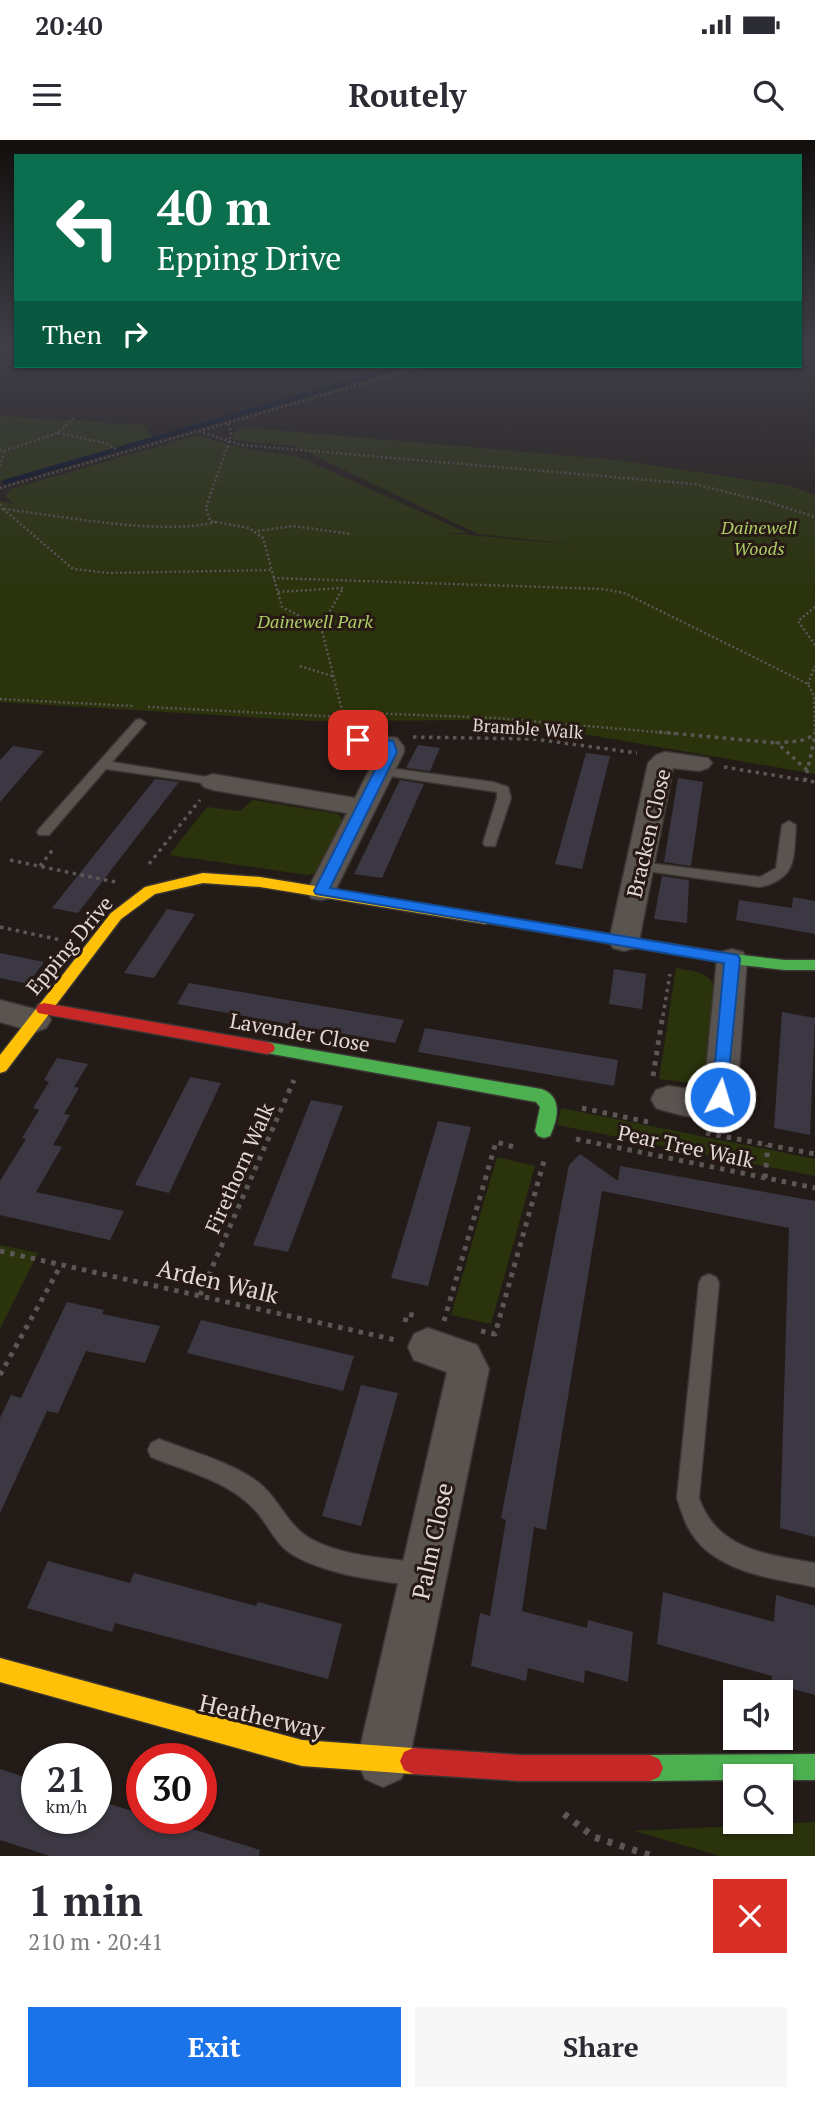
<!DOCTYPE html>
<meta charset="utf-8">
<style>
body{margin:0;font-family:"PT Serif",serif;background:#f7f7f7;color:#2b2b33;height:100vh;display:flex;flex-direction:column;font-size:26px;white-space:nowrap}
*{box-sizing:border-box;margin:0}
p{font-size:23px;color:#7c7c81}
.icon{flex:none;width:38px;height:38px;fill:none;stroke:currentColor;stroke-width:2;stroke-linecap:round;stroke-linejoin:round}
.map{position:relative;height:1716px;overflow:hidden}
.side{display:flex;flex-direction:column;background:#fff;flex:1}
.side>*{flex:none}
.guide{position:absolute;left:14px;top:14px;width:788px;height:214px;border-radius:0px;box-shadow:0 2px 5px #0004;background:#0b6e4f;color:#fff;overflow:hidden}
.controls{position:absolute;left:723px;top:1540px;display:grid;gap:14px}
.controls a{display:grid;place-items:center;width:70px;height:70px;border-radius:0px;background:#fff;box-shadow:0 2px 5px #0004;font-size:35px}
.speed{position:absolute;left:21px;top:1603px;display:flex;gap:14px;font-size:35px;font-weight:700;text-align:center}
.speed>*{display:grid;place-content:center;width:91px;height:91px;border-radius:50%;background:#fff;box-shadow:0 2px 5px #0004;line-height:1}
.speed small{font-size:18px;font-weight:400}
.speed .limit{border:10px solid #d22;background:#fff;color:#111}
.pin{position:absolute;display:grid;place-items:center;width:60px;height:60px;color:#fff;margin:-30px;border-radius:14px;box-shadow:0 4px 10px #0006}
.me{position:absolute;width:77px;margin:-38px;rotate:5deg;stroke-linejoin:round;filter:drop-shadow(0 0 5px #0008)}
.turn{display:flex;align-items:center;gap:24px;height:147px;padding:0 28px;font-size:32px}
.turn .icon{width:91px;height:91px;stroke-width:2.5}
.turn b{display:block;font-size:49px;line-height:60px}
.then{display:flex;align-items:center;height:66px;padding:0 28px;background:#0003;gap:14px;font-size:26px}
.round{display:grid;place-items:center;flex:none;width:74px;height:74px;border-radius:0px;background:#f7f7f7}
.overview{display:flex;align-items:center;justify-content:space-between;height:119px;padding:0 28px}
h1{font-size:42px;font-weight:700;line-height:52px}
.button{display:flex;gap:14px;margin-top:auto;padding:14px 28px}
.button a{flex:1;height:80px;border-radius:0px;background:#1a73e8;color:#fff;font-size:28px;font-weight:700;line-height:80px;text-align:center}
.button a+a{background:#f7f7f7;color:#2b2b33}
.status{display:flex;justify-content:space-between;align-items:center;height:49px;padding:0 35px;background:#fff;direction:ltr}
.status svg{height:19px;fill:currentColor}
header{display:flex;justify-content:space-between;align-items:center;height:91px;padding:0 28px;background:#fff;font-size:32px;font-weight:700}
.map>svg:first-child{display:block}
.green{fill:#2a330c}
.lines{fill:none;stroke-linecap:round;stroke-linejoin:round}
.stream{stroke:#030e27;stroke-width:4.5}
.building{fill:#3c3843}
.lane-casing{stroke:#3b3532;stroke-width:3}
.street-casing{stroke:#3b3532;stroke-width:3}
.fast-casing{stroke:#3b3532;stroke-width:3}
.slow-casing{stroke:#3b3532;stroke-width:3}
.jam-casing{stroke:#3b3532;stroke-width:3}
.path-far3{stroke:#5c5655;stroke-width:2.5;stroke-dasharray:2 2.5;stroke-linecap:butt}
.path-far2{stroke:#5c5655;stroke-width:3.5;stroke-dasharray:3.5 4.5;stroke-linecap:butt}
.path-far1{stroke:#5c5655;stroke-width:5;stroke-dasharray:4.5 6;stroke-linecap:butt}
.path{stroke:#5c5655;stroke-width:7;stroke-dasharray:5 8;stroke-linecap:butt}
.lane{fill:#5a5451;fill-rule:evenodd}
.street{fill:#5a5451;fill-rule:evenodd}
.fast{fill:#4caf50;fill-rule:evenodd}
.slow{fill:#ffc107;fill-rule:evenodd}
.jam{fill:#c62828;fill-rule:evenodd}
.route{fill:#1a73e8;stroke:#114b97;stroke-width:2}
.labels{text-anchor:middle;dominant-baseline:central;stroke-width:6;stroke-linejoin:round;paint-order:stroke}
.far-park-label{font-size:18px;font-style:italic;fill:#aecd66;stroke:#271a14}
.far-street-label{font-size:18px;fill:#e2d8d4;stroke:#271a14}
.street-label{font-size:21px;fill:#e2d8d4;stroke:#271a14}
.near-street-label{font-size:24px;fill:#e2d8d4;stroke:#271a14}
</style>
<div class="status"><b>20:40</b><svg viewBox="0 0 49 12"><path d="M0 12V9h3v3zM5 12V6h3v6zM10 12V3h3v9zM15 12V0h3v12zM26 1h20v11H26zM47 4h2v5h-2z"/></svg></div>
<header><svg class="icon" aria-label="menu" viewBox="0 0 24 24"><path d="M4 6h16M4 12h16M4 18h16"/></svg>Routely<svg class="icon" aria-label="search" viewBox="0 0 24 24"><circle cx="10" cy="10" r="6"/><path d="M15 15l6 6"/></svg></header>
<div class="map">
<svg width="815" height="1716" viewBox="0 0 815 1716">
<rect width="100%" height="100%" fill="#231b18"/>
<!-- green -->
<g class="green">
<polygon points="0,276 143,285 153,297 0,341"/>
<polygon points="241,287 617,320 790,346 815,355 815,634 502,580 312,581 0,562 0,361 14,364 5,356 11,349 198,295 244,309 297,316 468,393 447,393 577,405 478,394 294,306 232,300 233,294"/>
<polygon points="253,660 338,674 344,681 316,733 307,735 169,715 207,667 240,671"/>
<path d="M676 828C692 831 708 831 715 847L705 930 713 932 705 945 659 939Z"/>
<polygon points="561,968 815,1019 815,1036 557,985"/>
<polygon points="497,1017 535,1026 491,1184 451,1175"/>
<polygon points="0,1105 38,1113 0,1189"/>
<polygon points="815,1682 815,1716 720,1716 634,1691"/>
</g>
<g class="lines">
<!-- stream -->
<polyline class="stream" points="5,342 405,226"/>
</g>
<!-- building -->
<g class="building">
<polygon points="418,605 440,608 430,631 406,628"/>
<polygon points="13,606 44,611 0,662 0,620"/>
<polygon points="586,613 610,616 582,729 555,724"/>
<polygon points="678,638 703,642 691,726 664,722"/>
<polygon points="155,639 179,642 78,773 52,768"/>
<polygon points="400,640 424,644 382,738 354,734"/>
<polygon points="662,736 689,740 687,783 654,779"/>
<polygon points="793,757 815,761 815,794 736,780 739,760 792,768"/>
<polygon points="167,769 195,774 154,838 124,833"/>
<polygon points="0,813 44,822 28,844 0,838"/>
<polygon points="614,829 646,834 642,869 609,864"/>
<polygon points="189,843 404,880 395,903 177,864"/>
<polygon points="782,872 815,878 810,995 774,988"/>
<polygon points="425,888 618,920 614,946 418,912"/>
<polygon points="57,918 88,924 74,947 79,948 64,974 70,975 53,1005 62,1007 36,1052 124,1071 110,1100 0,1075 0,1041 26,999 22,998 39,970 33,968 49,942 44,940"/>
<polygon points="190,937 221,943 169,1053 135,1045"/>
<polygon points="311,960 343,966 288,1112 253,1105"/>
<polygon points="438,981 471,987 428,1146 391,1138"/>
<polygon points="580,1014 618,1041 620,1026 815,1061 815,1397 780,1388 789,1088 602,1051 546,1390 534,1387 522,1471 587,1488 588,1480 633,1492 628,1542 585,1530 584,1543 528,1528 526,1541 471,1526 480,1473 490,1476 506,1380 501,1378 569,1025"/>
<polygon points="67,1162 104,1170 102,1174 160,1186 145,1223 86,1211 58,1273 47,1271 0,1373 0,1278 11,1255 21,1258"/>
<polygon points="201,1180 354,1216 343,1251 187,1213"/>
<polygon points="361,1245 398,1253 361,1386 322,1376"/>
<polygon points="48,1421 130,1443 134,1433 256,1466 258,1462 342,1484 328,1539 115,1483 112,1492 27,1468"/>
<polygon points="663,1452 774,1482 776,1455 815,1466 815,1555 771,1543 772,1536 657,1504"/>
<polygon points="0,1629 37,1641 37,1678 96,1678 96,1660 142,1674 142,1678 157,1678 260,1710 259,1716 50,1716 0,1700"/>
</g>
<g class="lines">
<!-- lane casing -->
<g class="lane-casing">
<g id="lane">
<polygon points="140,579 146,583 112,622 213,638 219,642 218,645 106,629 49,695 39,695 37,692 39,689 136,580"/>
<polygon points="381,627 493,642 508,647 511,658 495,706 485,706 483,703 497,658 497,652 376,634 376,628"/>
<path d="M789 681 796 685C793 718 798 738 760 747L640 730 633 726 640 722 760 737 776 728 782 685Z"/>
<path d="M709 1134 716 1137 719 1143 699 1358C718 1411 767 1414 815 1423V1447C777 1439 726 1434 698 1402 687 1390 682 1374 677 1358L699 1143 702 1137Z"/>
<path d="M159 1299C192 1312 229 1321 258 1342 280 1359 287 1387 313 1400 346 1417 387 1418 423 1423L431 1427 435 1435 431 1443 423 1447C380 1440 332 1437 293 1415 273 1403 268 1382 252 1367 225 1340 185 1331 151 1317L148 1310 151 1303Z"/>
</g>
</g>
<!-- street casing -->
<g class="street-casing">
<g id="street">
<polygon points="358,593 397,598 404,607 404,612 335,751 331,758 321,760 311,758 307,751 347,673 213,650 204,647 200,642 204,637 213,634 355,658 379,610 349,605 346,600 349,595"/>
<polygon points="665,612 708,618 712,623 708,628 699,631 673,628 639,801 635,808 624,811 613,808 609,801 648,623 656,615"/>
<path d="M732 809 743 812 747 819 737 957C721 987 684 977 656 968L651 959 656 950 668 946 704 951 717 819 721 812Z"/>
<polygon points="0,860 46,872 51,880 46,888 35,892 0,882"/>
<polygon points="428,1188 477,1205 489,1229 409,1621 401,1639 383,1647 365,1639 357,1621 447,1232 414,1220 408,1207 414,1194"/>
</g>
</g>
<!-- fast casing -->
<g class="fast-casing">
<g id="fast">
<polygon points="486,774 732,814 785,820 815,820 815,830 785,830 732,824 481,782 479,779"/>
<path d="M267 902 541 949C563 956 558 979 550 996L544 998 538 996 535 991 540 967 536 962 261 912 259 908 261 904Z"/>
<polygon points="815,1614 815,1640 780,1640 780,1636 735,1636 735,1640 650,1641 641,1637 637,1628 641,1619 650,1615"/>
</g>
</g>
<!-- slow casing -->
<g class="slow-casing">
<g id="slow">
<polygon points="203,733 260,737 486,774 493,779 486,784 260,747 203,743 155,754 121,779 6,931 0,933 0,915 111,773 145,747"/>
<polygon points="0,1518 302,1600 413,1608 422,1612 426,1621 422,1630 413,1634 302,1626 0,1542"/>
</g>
</g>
<!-- jam casing -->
<g class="jam-casing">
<g id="jam">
<polygon points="44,863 267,902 273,904 275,908 273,912 267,914 38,873 36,869 38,865"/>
<polygon points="413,1608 520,1615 650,1615 659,1619 663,1628 659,1637 650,1641 520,1641 413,1634 404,1630 400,1621 404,1612"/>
</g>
</g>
<!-- path-far3 -->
<g class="path-far3">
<polyline points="228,284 231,292 229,302 206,367 210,381 249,388 263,398 282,467 321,487 345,582"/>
<polyline points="203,290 423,226"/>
<polyline points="58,293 105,303 116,309"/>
<polyline points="0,310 4,311 0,328"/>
<polyline points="4,311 57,293 74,278"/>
<polyline points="0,348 198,291 242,305 694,344 772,363 815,377"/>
<polyline points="0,364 3,369 0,370"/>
<polyline points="3,369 73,429 109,433 271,430"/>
<path d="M4 369C62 376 161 396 216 382"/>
<polyline points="258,391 293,386 351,394"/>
<polyline points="273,438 603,449 624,453 808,544 814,556 815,594"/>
<polyline points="278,452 343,448 321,487"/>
<polyline points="815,467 798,481 815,505"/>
<polyline points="300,526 332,536"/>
<polyline points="808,544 815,526"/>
<polyline points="0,559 133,566"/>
<polyline points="148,567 343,577"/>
<polyline points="341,572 496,578 678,594"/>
</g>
<!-- path-far2 -->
<g class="path-far2">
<polyline points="659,592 777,603"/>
<polyline points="413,597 534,599 637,613"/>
<polyline points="724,627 815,642"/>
<polyline points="807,630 777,603 800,601 815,595 815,592"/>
<polyline points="805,641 815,596"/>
<polyline points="10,720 115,742"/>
<polyline points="149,724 200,660"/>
<polyline points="40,726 55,707"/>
<polyline points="0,787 61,800"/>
<polyline points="663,876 670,834"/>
</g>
<!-- path-far1 -->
<g class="path-far1">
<polyline points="653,936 663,874"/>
<polyline points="582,968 653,983"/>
<polyline points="706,993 815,1014"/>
<polyline points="576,999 815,1048"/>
<polyline points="765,1038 768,1005"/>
<polyline points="0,1111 396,1200"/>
<polyline points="200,1155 294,940"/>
<polyline points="444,1181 496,1002 514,1007"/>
<polyline points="405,1182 407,1174 418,1176"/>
<polyline points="481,1191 495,1194 544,1021"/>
<polyline points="0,1235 61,1125"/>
</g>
<!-- path -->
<polyline class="path" points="564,1674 594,1697 652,1716"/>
<!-- lane -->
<use href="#lane" class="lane"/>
<!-- street -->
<use href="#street" class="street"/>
<!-- fast -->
<use href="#fast" class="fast"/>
<!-- slow -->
<use href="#slow" class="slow"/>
<!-- jam -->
<use href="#jam" class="jam"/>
</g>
<!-- sky -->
<linearGradient id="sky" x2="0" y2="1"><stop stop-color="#130f0d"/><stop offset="0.46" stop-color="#3f3f48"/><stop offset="1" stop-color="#3f3f48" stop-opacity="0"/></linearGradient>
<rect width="815" height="450" fill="url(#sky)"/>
<!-- route -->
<polygon class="route" points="358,596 393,601 397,612 330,748 738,815 740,819 726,961 714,961 712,957 724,823 316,754 314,751 384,612 383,606 353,602 353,597"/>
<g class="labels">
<!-- far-park labels -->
<g class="far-park-label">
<text x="759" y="387">Dainewell<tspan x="759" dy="21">Woods</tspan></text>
<text x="315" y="481">Dainewell Park</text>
</g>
<!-- far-street labels -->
<g class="far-street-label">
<text transform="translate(528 588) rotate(4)">Bramble Walk</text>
</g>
<!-- street labels -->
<g class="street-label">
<text transform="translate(648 693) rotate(-77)">Bracken Close</text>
<text transform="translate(69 805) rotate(-50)">Epping Drive</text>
<text transform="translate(300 892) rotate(10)">Lavender Close</text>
<text transform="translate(686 1006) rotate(12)">Pear Tree Walk</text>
<text transform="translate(239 1028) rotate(-66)">Firethorn Walk</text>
</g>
<!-- near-street labels -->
<g class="near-street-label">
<text transform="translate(218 1141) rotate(13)">Arden Walk</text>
<text transform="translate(432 1401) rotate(-78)">Palm Close</text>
<text transform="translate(262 1576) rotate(13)">Heatherway</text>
</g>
</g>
</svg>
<div class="controls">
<a><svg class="icon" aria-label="sound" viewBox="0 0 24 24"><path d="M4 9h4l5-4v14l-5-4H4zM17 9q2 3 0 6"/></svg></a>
<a><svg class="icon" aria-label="search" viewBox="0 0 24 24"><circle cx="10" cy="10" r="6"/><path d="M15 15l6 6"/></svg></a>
</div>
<div class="speed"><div>21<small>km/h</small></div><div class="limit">30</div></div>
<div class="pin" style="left:358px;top:600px;background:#d93025"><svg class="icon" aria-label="arrive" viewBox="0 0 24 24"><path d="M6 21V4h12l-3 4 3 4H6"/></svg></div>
<svg class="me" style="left:720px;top:957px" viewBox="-20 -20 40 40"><circle r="17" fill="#1a73e8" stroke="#fff" stroke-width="3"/><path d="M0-11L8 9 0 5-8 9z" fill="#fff"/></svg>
<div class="guide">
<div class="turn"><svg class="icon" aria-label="left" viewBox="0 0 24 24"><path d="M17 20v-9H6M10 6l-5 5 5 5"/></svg><div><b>40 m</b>Epping Drive</div></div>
<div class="then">Then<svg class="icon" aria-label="right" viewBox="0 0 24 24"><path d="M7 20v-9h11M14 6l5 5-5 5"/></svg></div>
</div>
</div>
<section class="side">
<div class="overview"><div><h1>1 min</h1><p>210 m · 20:41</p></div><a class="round" style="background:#d93025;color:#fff"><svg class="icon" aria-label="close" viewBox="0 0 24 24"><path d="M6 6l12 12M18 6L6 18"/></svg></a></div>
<div class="button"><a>Exit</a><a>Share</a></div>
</section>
